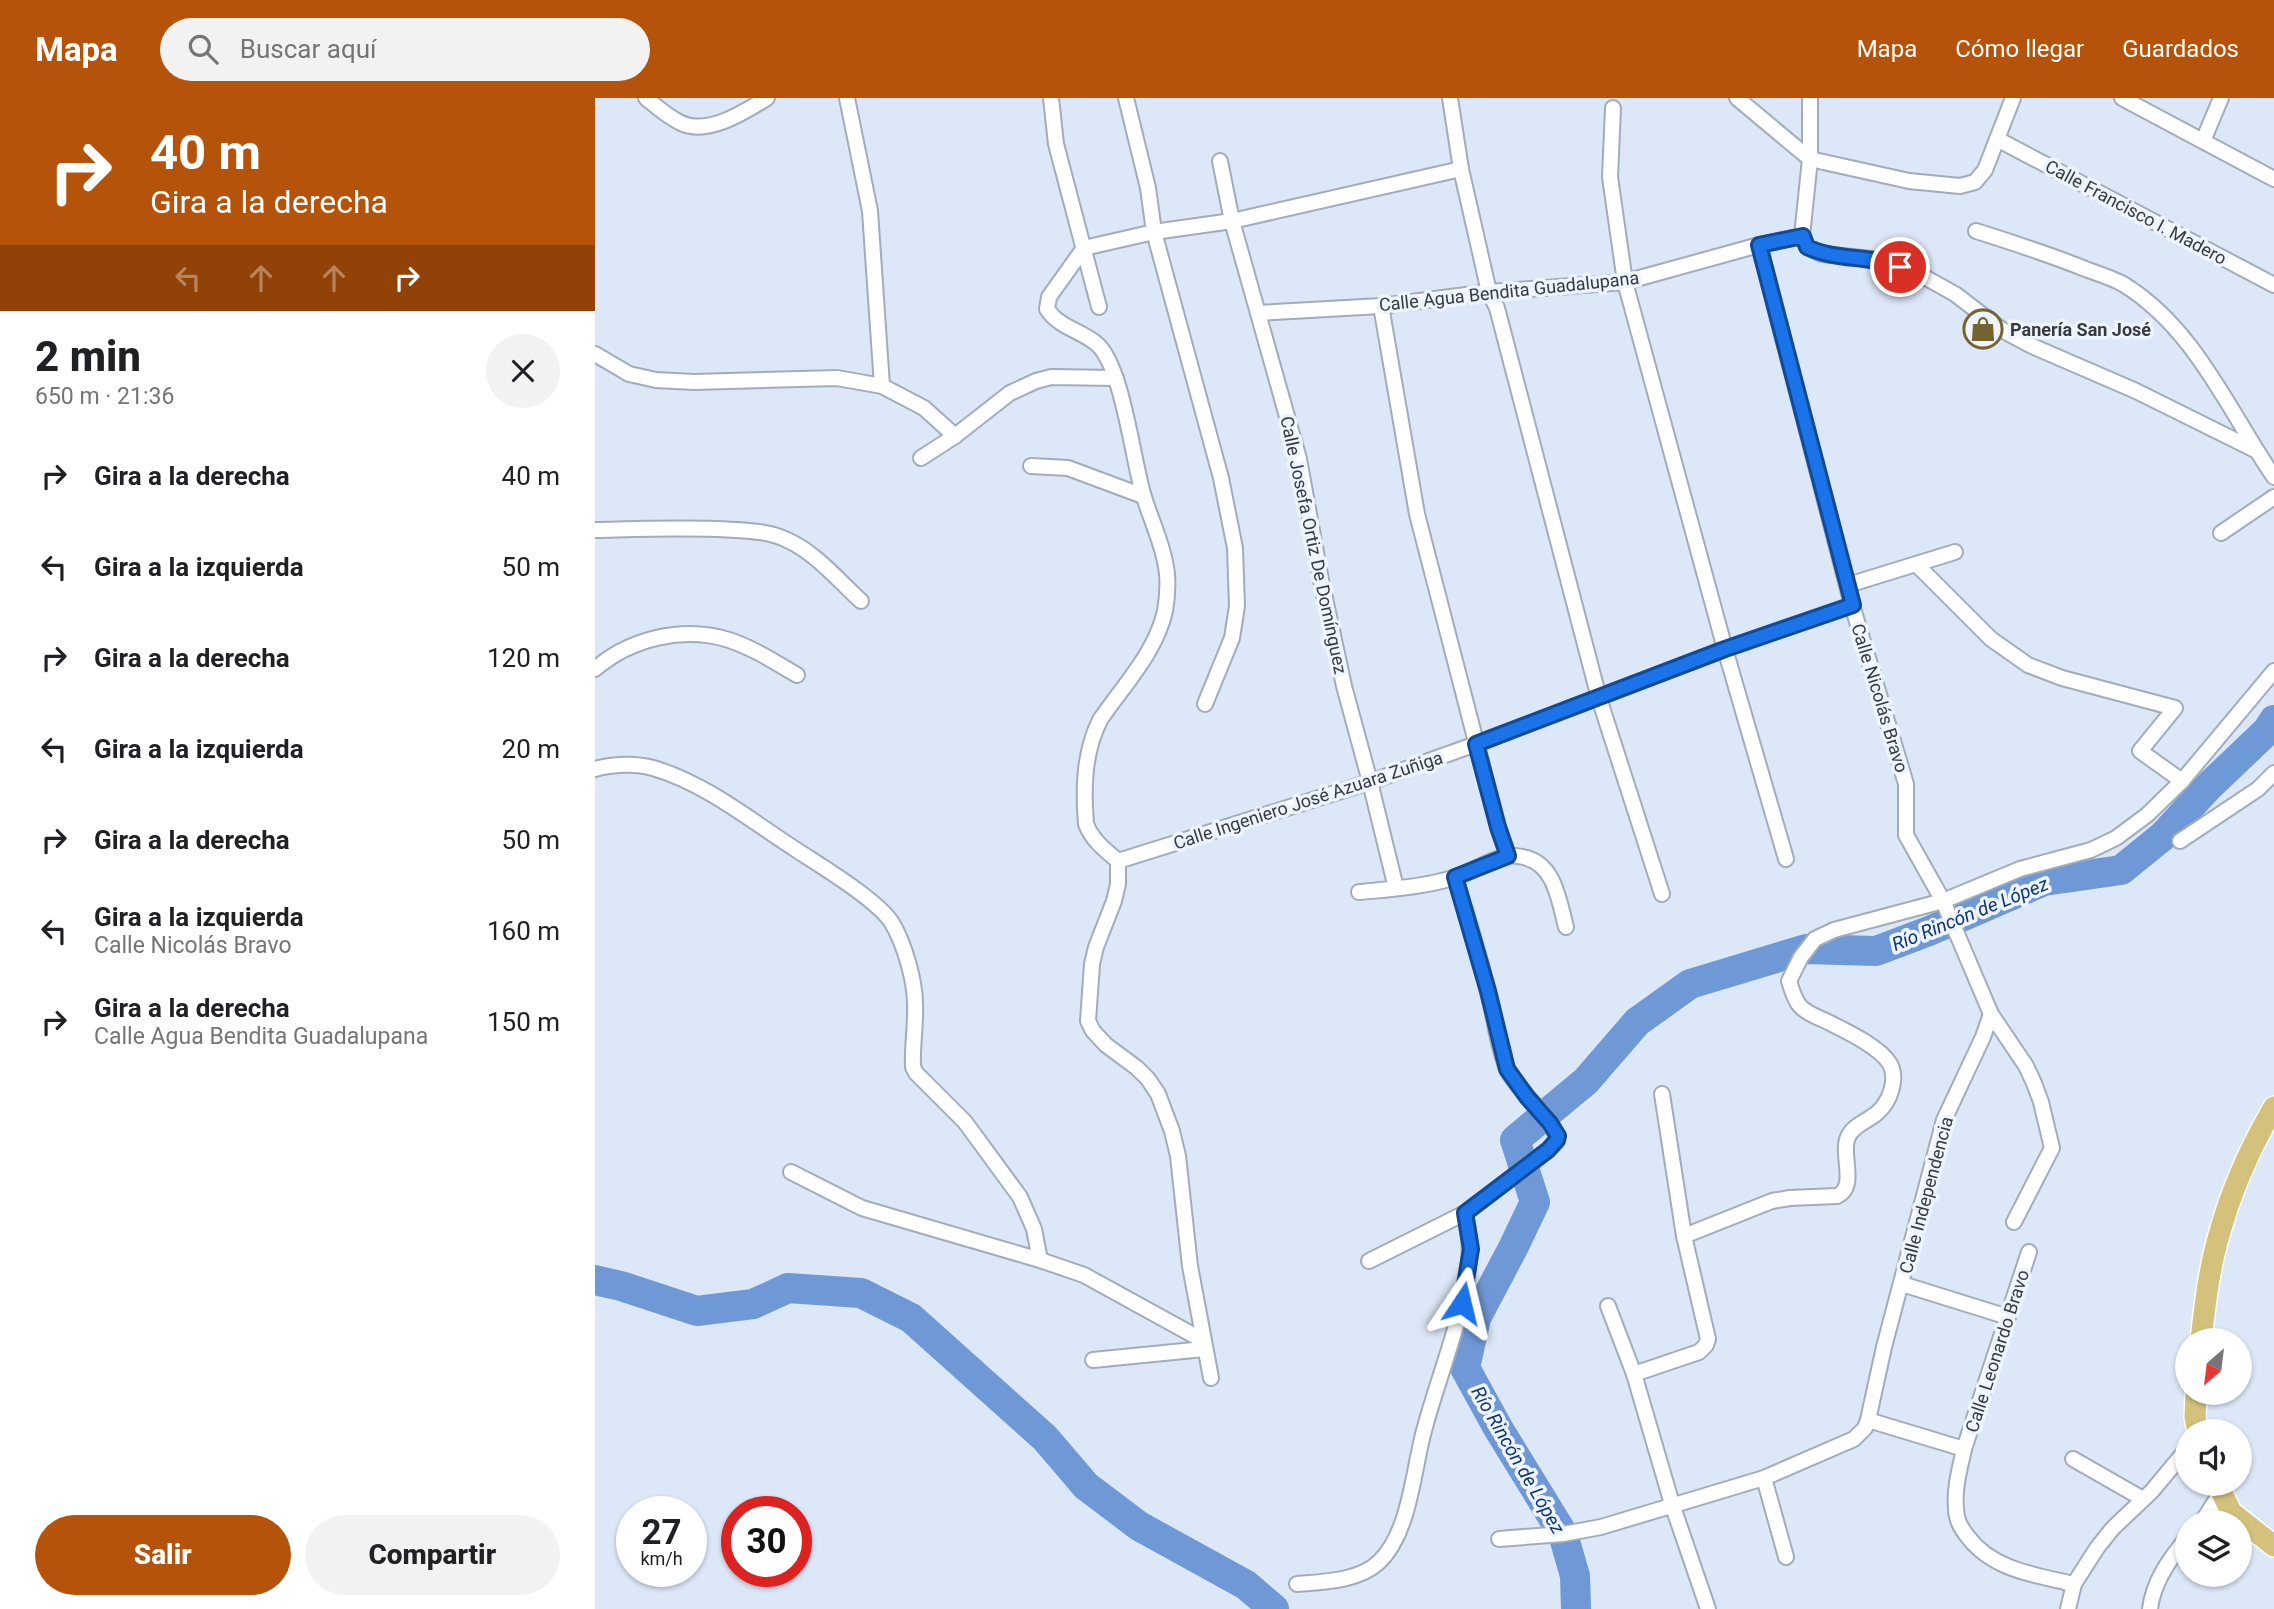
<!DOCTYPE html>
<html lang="es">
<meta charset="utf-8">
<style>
body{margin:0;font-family:Roboto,sans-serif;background:#f2f2f2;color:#202124;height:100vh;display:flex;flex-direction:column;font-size:26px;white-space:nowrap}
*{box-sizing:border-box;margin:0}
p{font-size:23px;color:#757577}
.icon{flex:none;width:38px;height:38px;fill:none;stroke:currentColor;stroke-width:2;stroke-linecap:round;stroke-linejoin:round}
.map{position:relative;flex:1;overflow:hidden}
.side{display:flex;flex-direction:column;background:#fff;width:595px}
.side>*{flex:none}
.banner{background:#b45309;color:#fff;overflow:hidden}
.needle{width:46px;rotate:208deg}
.buttons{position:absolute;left:1580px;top:1230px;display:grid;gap:14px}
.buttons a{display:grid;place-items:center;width:77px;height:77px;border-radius:50%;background:#fff;box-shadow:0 2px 5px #0004;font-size:35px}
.speed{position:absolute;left:21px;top:1398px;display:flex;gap:14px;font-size:35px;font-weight:700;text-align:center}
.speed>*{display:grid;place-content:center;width:91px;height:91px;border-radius:50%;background:#fff;box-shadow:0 2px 5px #0004;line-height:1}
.speed small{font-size:18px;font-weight:400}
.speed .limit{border:10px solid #d22;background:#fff;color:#111}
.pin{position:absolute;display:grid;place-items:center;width:60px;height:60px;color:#fff;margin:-30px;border:4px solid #fff;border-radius:50%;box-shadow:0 2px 7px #0007}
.me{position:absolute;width:77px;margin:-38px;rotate:10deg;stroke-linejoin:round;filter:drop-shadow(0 0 5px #0008)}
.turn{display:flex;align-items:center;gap:24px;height:147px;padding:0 35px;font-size:32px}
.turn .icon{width:91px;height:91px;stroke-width:2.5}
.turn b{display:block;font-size:49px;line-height:60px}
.lanes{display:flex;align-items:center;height:66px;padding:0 35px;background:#0003;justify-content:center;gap:35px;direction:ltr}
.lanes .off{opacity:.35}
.round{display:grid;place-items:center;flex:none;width:74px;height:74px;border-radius:37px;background:#f2f2f2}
.overview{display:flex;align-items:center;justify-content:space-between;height:119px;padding:0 35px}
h1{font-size:42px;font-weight:800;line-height:52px}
.action{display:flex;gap:14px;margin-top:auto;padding:14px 35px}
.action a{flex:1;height:80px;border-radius:42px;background:#b45309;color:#fff;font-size:28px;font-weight:800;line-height:80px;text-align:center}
.action a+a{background:#f2f2f2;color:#202124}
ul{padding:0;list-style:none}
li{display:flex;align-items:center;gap:21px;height:91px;padding:0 35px}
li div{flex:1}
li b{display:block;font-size:26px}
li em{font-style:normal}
header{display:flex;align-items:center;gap:42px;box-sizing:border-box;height:98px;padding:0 35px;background:#b45309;color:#fff}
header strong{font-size:33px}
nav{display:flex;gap:38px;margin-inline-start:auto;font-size:24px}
.search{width:490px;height:63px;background:#f2f2f2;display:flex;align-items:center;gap:18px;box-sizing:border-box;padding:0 24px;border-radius:38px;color:#757577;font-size:26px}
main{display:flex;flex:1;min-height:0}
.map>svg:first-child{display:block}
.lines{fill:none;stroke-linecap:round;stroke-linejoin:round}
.river{stroke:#6f98d6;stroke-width:30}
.street-casing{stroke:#a2acbb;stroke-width:18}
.primary-casing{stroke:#fff;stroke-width:24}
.street{stroke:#fff;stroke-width:14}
.primary{stroke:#d4c17c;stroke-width:21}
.route-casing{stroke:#114b97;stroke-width:18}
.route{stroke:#1a73e8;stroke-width:12}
.labels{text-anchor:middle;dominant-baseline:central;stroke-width:7;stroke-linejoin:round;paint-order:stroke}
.street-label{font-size:18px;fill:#363a40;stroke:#eef4fe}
.poi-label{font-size:18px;font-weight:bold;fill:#363a40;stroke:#eef4fe;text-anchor:start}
.water-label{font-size:19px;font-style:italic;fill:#0f366e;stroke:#eef4fe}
</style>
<header>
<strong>Mapa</strong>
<div class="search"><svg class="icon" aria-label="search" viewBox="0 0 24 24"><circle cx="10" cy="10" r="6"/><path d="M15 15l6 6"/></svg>Buscar aquí</div>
<nav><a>Mapa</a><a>Cómo llegar</a><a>Guardados</a></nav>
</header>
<main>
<section class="side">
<div class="banner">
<div class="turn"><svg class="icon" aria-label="right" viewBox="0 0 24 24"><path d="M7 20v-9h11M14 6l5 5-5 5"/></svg><div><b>40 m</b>Gira a la derecha</div></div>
<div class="lanes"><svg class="icon off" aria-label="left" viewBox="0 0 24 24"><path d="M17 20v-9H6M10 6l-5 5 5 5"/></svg><svg class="icon off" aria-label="ahead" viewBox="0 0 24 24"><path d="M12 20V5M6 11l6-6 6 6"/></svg><svg class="icon off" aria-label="ahead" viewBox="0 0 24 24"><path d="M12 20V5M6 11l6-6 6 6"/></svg><svg class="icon" aria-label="right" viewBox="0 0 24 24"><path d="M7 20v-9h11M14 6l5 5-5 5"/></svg></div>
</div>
<div class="overview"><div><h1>2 min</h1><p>650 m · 21:36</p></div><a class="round"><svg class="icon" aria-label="close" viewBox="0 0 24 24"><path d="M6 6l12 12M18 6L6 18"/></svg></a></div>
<ul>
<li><svg class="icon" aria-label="right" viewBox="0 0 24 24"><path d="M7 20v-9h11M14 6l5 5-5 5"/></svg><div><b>Gira a la derecha</b></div><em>40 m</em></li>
<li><svg class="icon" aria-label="left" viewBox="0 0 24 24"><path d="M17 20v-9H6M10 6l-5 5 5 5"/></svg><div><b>Gira a la izquierda</b></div><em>50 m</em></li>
<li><svg class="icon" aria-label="right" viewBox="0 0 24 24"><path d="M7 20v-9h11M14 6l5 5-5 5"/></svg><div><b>Gira a la derecha</b></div><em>120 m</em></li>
<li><svg class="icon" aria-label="left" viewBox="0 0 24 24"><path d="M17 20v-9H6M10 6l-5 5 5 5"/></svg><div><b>Gira a la izquierda</b></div><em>20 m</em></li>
<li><svg class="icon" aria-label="right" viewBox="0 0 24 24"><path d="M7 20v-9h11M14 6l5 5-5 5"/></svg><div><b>Gira a la derecha</b></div><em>50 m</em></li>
<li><svg class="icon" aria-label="left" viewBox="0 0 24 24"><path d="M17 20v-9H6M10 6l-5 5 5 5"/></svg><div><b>Gira a la izquierda</b><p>Calle Nicolás Bravo</p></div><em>160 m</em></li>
<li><svg class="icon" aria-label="right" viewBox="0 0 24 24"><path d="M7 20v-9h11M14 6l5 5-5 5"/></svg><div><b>Gira a la derecha</b><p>Calle Agua Bendita Guadalupana</p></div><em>150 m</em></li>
</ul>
<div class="action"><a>Salir</a><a>Compartir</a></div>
</section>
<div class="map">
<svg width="1679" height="1511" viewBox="0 0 1679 1511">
<rect width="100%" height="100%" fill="#dce7f7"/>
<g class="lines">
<!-- river -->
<g class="river">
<polyline points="0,1182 26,1188 102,1213 158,1206 193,1190 266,1195 316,1220 450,1340 491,1388 544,1428 651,1487 679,1511"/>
<polyline points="981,1511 980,1478 968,1436 903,1330 870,1270 881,1220 918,1150 940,1104 920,1042 991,983 1042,924 1095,886 1211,851 1281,853 1334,833 1449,783 1526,772 1568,738 1613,689 1672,633 1679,622"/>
</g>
<!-- street casing -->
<g class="street-casing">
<g id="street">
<path d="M51 0C62 9 73 19 86 25 113 38 151 13 172 0"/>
<polyline points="252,0 275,113 287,288"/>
<polyline points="456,0 461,46 504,209"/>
<polyline points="531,0 553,90 559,134 626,380 640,450 642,508 637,540 610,606"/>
<polyline points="855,0 866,71 894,194 902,210 1004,600 1067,796"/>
<polyline points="1142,0 1215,61 1314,83 1365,88 1380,84 1390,72 1418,0"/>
<polyline points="1215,0 1215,61 1207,138 1212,149 1227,156 1287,162 1324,176 1360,196 1407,232 1437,248 1541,293 1662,353"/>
<polyline points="1527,0 1679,81"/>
<polyline points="1018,10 1015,79 1030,184 1130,551 1191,761"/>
<polyline points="1402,41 1679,187"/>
<polyline points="1608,43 1626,0"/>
<polyline points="625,63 637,123 704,361 726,482 749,588 775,684 801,790"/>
<path d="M1381 133C1419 145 1456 157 1493 172 1504 176 1517 180 1528 186 1600 230 1633 312 1679 379"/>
<polyline points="1164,147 1257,507 1311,686 1311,737 1348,803 1396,916 1431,968 1439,985 1446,1004 1457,1050 1419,1124"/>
<polyline points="786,208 822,416 903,729 913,758"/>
<polyline points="663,215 786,208 894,194 1030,184 1164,147 1207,138"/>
<polyline points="0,256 34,276 61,282 99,284 242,280 287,288 329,310 360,338"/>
<polyline points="326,360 360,338 415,295 441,283 456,279 521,280"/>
<polyline points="436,368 473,370 548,398"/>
<path d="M0 432C46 431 93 429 140 432 157 433 176 434 192 442 220 454 244 483 266 503"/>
<polyline points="1626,435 1679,399"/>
<polyline points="1321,466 1396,541 1433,567 1467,580 1580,610 1545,653 1587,683"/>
<polyline points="1253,487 1360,454"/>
<path d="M0 571C36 540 88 528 134 542 158 550 180 564 202 577"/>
<path d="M0 671C17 666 41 665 58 670 110 685 155 722 200 751 224 767 283 802 297 825 309 845 320 882 320 906 321 927 317 948 318 969L321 975 370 1024 425 1099 439 1131 445 1162"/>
<polyline points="1585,743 1663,691 1679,675"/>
<polyline points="523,763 775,684 881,646 1130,551 1257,507"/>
<path d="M764 794C796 791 830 789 861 779 878 773 894 762 912 758 917 757 923 758 928 759 960 765 964 803 971 829"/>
<polyline points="196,1074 267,1110 445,1162 489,1177 609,1243"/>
<path d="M1089 1138 1177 1103 1195 1100 1242 1098C1263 1089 1245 1056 1253 1039 1258 1027 1273 1023 1282 1015 1295 1004 1303 981 1295 966 1285 949 1251 933 1233 924 1223 919 1212 916 1205 908 1199 901 1197 892 1194 883L1206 859 1220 841 1239 832 1348 803 1425 771 1496 752 1521 740 1552 717 1587 683 1679 573"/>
<path d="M1434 1154 1369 1351C1365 1370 1359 1390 1361 1410 1361 1422 1366 1430 1373 1439 1398 1472 1440 1477 1479 1486"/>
<polyline points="774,1163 870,1115"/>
<polyline points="1307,1186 1413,1219"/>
<polyline points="1013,1208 1039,1276 1077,1406 1113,1511"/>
<polyline points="498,1262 609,1251"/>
<polyline points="1039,1276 1104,1254 1111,1247 1113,1241 1089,1138 1067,996"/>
<path d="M616 1280 595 1168 583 1058 577 1033 563 996 553 981 542 970 511 947 498 933 493 923 497 866 501 849 519 803 523 786V763C510 752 497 742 491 726 488 690 489 654 505 622 528 588 561 554 570 513 572 501 573 488 572 476 569 449 557 425 549 399 538 364 528 271 503 247 488 233 464 230 452 211L454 199 489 150 559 134 637 123 866 71"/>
<polyline points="1273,1322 1369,1351"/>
<polyline points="1478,1361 1548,1401"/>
<polyline points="1169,1380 1191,1459"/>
<polyline points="1607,1424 1626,1394"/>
<polyline points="904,1441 968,1436 1006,1429 1169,1380 1259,1341 1270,1330 1273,1322 1289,1249 1349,1022 1388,939 1396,916"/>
<path d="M702 1486C729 1484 764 1483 784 1464 816 1433 818 1370 830 1329 845 1274 868 1220 874 1163 876 1147 873 1131 870 1115L953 1052 962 1043C962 1024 923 993 913 973 902 948 900 920 893 894 884 855 871 817 860 779"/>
<polyline points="1473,1511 1479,1486 1502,1450 1518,1430 1557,1393 1592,1351"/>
<path d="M1555 1511C1558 1484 1575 1460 1592 1440"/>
</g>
</g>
<!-- primary casing -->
<g class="primary-casing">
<g id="primary">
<path d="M1606 1242C1610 1207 1614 1171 1624 1137 1636 1093 1656 1048 1679 1009"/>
<polyline points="1601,1295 1600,1319 1603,1334"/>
<polyline points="1623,1386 1636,1414 1679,1448"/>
</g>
</g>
<!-- street -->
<use href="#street" class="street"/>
<!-- primary -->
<use href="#primary" class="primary"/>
</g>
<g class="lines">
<!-- route casing -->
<g class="route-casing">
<path id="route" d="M867 1205 876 1151 870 1115 953 1052 962 1042 963 1038 955 1025 932 999 912 971 893 893 860 779 913 758 903 729 881 646 1130 551 1258 507 1164 147 1208 138 1212 149C1241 163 1274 157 1305 169"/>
</g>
<!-- route -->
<use href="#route" class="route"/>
</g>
<!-- icons -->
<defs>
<g id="shop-ring" transform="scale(2.0125)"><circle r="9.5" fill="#eef4fe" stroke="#746432" stroke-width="1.5"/><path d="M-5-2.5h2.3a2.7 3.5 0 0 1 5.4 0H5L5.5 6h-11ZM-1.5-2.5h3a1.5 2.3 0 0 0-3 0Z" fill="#746432"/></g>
</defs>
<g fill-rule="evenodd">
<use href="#shop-ring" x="1388" y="231"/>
</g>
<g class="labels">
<!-- street labels -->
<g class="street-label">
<text transform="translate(1541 114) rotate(28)">Calle Francisco I. Madero</text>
<text transform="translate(914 193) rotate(-6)">Calle Agua Bendita Guadalupana</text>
<text transform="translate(719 447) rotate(78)">Calle Josefa Ortiz De Domínguez</text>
<text transform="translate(1285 600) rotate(73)">Calle Nicolás Bravo</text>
<text transform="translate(713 702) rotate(-18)">Calle Ingeniero José Azuara Zuñiga</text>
<text transform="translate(1331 1097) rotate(-75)">Calle Independencia</text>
<text transform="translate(1402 1253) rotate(-72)">Calle Leonardo Bravo</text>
</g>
<!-- poi labels -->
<g class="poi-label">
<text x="1415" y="231">Panería San José</text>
</g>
<!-- water labels -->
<g class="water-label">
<text transform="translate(1375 816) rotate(-22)">Río Rincón de López</text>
<text transform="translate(923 1362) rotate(60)">Río Rincón de López</text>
</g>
</g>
</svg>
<div class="buttons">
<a><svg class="needle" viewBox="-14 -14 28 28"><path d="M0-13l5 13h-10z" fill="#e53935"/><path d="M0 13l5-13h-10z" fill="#757577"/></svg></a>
<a><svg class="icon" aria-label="sound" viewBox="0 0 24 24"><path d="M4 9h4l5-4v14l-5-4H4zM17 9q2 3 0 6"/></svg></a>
<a><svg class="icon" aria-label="layers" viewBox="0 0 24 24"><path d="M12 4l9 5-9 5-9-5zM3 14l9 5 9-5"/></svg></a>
</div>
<div class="speed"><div>27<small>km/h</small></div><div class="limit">30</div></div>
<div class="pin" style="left:1305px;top:169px;background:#d93025"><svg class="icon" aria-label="arrive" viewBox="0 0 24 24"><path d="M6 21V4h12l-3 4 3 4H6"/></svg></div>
<svg class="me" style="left:867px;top:1205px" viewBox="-20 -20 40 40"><path d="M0-17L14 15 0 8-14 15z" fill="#1a73e8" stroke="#fff" stroke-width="4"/></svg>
</div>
</main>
